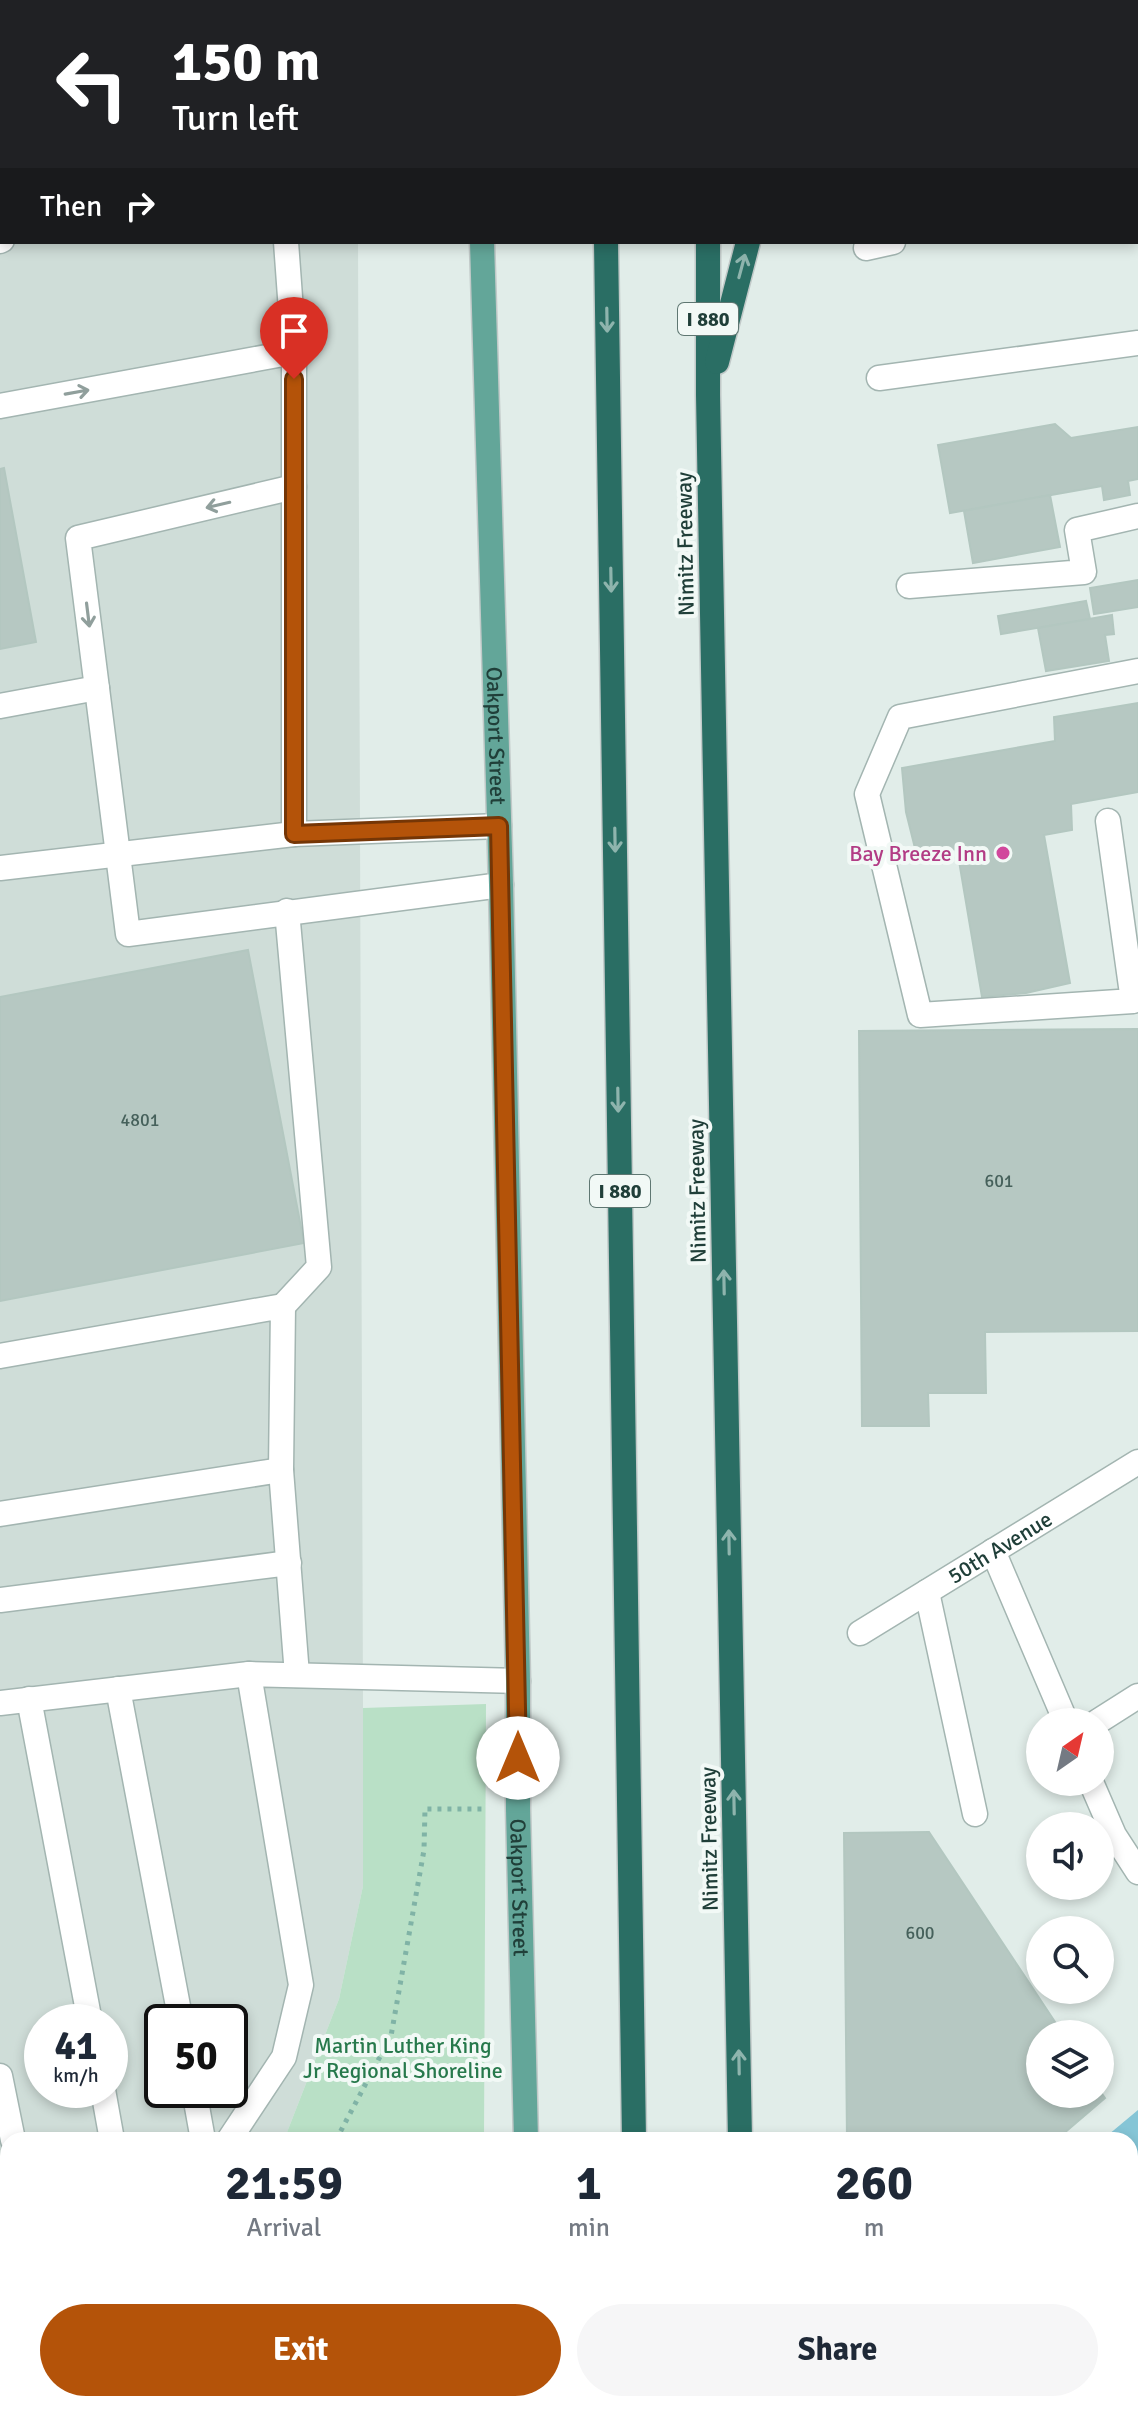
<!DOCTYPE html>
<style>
body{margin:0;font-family:Signika,sans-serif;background:#f6f6f7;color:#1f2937;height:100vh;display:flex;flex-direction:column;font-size:30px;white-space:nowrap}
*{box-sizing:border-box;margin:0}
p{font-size:26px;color:#747a83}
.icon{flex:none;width:44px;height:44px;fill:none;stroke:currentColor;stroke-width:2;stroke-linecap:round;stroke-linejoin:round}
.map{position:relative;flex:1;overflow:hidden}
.side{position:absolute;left:0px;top:2132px;width:1138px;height:280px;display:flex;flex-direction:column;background:#fff;border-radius:24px 24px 0 0;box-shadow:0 4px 12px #0003}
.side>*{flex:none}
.top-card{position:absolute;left:0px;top:0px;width:1138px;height:244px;box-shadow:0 4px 12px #0003;background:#202124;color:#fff;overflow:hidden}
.needle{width:52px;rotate:34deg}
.tools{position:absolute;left:1026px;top:1708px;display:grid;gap:16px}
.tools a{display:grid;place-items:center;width:88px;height:88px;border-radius:50%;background:#fff;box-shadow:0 4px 12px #0003;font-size:40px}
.speed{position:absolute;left:24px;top:2004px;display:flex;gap:16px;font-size:40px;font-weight:700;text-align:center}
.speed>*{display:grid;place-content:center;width:104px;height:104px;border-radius:50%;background:#fff;box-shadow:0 4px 12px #0003;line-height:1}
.speed small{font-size:20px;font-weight:400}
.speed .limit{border:4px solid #111;border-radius:12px;background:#fff;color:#111}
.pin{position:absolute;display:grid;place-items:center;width:68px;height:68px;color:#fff;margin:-82px -34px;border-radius:50% 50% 50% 0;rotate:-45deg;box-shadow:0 0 8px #0007}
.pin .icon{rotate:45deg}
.me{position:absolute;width:88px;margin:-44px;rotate:0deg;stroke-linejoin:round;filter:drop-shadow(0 0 6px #0008)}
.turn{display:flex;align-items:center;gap:28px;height:168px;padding:0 40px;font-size:36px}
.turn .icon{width:104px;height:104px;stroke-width:2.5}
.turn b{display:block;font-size:56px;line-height:68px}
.then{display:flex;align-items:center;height:76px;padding:0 40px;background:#0003;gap:16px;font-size:30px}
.eta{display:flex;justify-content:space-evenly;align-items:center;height:136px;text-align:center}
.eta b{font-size:48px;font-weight:800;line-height:56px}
.cta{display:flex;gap:16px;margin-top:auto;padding:16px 40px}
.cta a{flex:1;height:92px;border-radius:48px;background:#b45309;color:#fff;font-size:32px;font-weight:800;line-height:92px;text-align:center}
.cta a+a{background:#f6f6f7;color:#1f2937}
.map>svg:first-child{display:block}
.built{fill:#cfddd8;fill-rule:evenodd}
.green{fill:#b9e0c6}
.water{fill:#85c5d6}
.pier{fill:#e1ede9}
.building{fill:#b6c8c2;stroke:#b3c7c0;stroke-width:2}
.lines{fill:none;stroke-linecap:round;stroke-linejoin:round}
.minor-casing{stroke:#a3b5b1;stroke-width:27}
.major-casing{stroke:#c1c9c8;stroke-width:27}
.highway-casing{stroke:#c1c9c8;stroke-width:27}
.path{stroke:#80b3a6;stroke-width:5;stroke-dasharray:4 6;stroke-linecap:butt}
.minor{stroke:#fff;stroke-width:24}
.major{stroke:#63a699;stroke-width:24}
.highway{stroke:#2a6e64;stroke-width:24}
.oneway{stroke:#8eb4ad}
.oneway2{stroke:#909f9c}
.route-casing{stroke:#753606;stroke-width:20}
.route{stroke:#b45309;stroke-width:14}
.hotel-dot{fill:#d1479c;stroke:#f2f9f6;stroke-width:3}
.labels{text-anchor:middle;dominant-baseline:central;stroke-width:8;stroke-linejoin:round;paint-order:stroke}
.number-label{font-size:18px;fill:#46615b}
.shield{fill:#f2f9f6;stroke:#5f7772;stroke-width:2}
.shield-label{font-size:20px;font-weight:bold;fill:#203f39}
.street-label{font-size:22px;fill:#203f39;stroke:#f2f9f6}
.hotel-label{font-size:22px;fill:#b23c85;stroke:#f2f9f6;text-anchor:end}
.park-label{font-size:22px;fill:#27794c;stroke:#f2f9f6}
</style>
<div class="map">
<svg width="1138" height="2412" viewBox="0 0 1138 2412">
<rect width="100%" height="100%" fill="#e1ede9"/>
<!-- built -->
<path class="built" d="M0 177H2V242H358L363 1708V1886L339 1999 284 2140H8V2312L0 2314ZM42 2022H110V2090H42ZM162 2022H230V2090H162Z"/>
<!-- green -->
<g class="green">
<polygon points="486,1704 484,2140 284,2140 339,1999 363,1886 363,1708"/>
<polygon points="8,2312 8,2404 488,2404 488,2412 0,2412 0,2314"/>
</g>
<!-- water -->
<g class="water">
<polygon points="1138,2110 1138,2174 1130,2181 1130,2140 1102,2140"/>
<polygon points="417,2404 707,2404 843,2407 848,2404 936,2404 930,2412 114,2412"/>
</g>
<!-- pier -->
<polygon class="pier" points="570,2404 823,2404 824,2412 570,2412"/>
<!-- building -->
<g class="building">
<polygon points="0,0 166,0 166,2 2,2 0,93"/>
<rect x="833" y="0" width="67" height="2"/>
<polygon points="1081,0 1138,0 1138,106 1136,106 1136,2 1081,2"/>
<polygon points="1055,424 1071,438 1138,427 1138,479 1128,481 1130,495 1104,500 1102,486 950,513 938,445"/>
<polygon points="4,468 36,642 0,649 0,469"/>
<polygon points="1050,495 1060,547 973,563 964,511"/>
<polygon points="1138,580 1138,607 1094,614 1090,588"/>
<polygon points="1086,601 1090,619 1001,634 998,616"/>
<polygon points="1112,615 1114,634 1105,635 1109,661 1046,671 1038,628"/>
<polygon points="1138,703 1138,792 1071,804 1072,830 1044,835 1070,983 1026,993 982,997 957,849 917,856 906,812 902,768 1055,741 1054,717"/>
<polygon points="248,950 304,1243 0,1301 0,997"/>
<polygon points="1138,1029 1138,1331 985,1332 986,1393 928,1393 929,1426 862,1426 859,1031"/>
<polygon points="929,1832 1063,2034 1040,2034 1040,2094 1100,2094 1100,2091 1105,2098 1056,2140 847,2140 844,1833"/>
</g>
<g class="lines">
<!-- minor casing -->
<g class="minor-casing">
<g id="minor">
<polyline points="1035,0 1035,2"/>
<polyline points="321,2 321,0"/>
<polyline points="950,2 950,0"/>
<polyline points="0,137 2,137"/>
<polyline points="1136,185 1138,185"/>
<polyline points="0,241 2,240"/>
<polyline points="286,242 294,352 294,834 499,826"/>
<polyline points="866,248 893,242"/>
<polyline points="879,378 1138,343"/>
<polyline points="0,406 294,352"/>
<polyline points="294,487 78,538 128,934 501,885"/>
<polyline points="909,586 1084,572 1077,530 1138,516"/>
<polyline points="0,706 97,688"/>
<polyline points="1108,821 1133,1001 920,1015 867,794 900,717 1138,671"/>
<polyline points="0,868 294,834"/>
<polyline points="283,1306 319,1267 287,911"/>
<polyline points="0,1356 283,1306 281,1470"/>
<polyline points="0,1514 281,1470 297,1675"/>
<polyline points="993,1551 1066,1722"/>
<polyline points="927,1592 975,1814"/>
<polyline points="0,1600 289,1563"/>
<path id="s1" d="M860 1633 1138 1462"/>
<polyline points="118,1689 181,2022"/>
<polyline points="29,1699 90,2022"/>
<polyline points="0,1703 249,1674"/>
<polyline points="1097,1722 1138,1696"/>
<polyline points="1091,1782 1114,1835 1138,1872"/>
<polyline points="0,2076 13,2140"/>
<polyline points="103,2090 112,2140"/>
<polyline points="194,2090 203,2140"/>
<polyline points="229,2140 284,2057 301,1985 249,1674 518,1681"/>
<polyline points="0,2271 8,2270"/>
</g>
</g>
<!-- major casing -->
<g class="major-casing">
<g id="major">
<polyline points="469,0 469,2"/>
<path id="s2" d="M482 242 501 885 518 1681V1809L526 2140"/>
<polyline points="531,2404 531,2412"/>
</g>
</g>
<!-- highway casing -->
<g class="highway-casing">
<g id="highway">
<polyline points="557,0 558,2"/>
<polyline points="605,0 605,2"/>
<polyline points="709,2 709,0"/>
<polyline points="774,2 774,0"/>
<polyline points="606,242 634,2140"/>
<polyline points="708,242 708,395 740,2140"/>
<polyline points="717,362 748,242"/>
<polyline points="638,2404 638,2412"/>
<polyline points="745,2404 745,2412"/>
</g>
</g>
<!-- path -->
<g class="path">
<polyline points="336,2140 391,2036 424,1850 425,1809 485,1809"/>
<polyline points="0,2341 8,2340"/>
<polyline points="105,2412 112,2404"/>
</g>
<!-- minor -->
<use href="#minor" class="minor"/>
<!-- major -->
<use href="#major" class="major"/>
<!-- highway -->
<use href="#highway" class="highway"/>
</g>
<!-- one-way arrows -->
<defs><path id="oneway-shaft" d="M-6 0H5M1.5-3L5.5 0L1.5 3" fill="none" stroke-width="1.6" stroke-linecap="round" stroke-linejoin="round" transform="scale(2)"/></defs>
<g class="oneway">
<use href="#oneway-shaft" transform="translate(742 266) rotate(-75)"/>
<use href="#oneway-shaft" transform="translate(607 320) rotate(89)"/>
<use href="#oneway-shaft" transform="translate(611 580) rotate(89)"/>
<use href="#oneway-shaft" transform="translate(615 840) rotate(89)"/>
<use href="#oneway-shaft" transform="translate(618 1100) rotate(89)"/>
<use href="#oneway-shaft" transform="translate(724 1282) rotate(-91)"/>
<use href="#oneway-shaft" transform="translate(729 1542) rotate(-91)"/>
<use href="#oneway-shaft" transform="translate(734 1802) rotate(-91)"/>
<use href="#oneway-shaft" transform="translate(739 2062) rotate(-91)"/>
</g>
<g class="oneway2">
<use href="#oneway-shaft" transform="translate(77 392) rotate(-10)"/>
<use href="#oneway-shaft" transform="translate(218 505) rotate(167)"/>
<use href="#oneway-shaft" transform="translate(88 615) rotate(83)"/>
</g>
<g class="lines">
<!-- route casing -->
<g class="route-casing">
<polyline id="route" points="294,379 294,834 499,826 518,1758"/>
</g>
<!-- route -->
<use href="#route" class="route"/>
</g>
<!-- markers -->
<circle class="hotel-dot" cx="1003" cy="853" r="8"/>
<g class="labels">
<!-- number labels -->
<g class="number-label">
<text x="140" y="1120">4801</text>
<text x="999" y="1181">601</text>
<text x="920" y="1933">600</text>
</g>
<!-- shield labels -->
<g class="shield">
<rect x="678" y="303" width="60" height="32" rx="6"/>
<rect x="590" y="1175" width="60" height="32" rx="6"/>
</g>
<g class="shield-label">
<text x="708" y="319">I 880</text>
<text x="620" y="1191">I 880</text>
</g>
<!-- street labels -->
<g class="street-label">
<text transform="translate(685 544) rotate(-91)">Nimitz Freeway</text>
<text stroke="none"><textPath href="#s2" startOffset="494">Oakport Street</textPath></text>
<text transform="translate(697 1191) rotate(-91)">Nimitz Freeway</text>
<text stroke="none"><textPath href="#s1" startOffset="164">50th Avenue</textPath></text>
<text transform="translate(709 1839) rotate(-91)">Nimitz Freeway</text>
<text stroke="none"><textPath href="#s2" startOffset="1646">Oakport Street</textPath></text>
</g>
<!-- hotel labels -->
<g class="hotel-label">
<text x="987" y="853">Bay Breeze Inn</text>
</g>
<!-- park labels -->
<g class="park-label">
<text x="403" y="2045">Martin Luther King<tspan x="403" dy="25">Jr Regional Shoreline</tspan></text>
</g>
</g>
</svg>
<div class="tools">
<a><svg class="needle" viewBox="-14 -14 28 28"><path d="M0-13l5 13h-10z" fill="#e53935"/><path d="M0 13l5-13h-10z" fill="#747a83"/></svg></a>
<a><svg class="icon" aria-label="sound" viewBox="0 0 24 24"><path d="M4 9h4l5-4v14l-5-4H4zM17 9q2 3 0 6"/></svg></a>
<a><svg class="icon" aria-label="search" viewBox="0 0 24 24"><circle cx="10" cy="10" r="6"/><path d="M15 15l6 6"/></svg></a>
<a><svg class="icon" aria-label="layers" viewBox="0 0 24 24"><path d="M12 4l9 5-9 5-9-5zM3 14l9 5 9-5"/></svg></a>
</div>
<div class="speed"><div>41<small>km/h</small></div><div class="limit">50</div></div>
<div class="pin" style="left:294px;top:379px;background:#d93025"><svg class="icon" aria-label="arrive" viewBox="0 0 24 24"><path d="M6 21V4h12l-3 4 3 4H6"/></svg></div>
<svg class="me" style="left:518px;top:1758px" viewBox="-20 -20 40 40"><circle r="19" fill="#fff"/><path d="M0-13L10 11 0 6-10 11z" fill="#b45309"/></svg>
<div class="top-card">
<div class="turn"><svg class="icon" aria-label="left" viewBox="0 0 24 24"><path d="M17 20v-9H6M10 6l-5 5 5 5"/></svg><div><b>150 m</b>Turn left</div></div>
<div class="then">Then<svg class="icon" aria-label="right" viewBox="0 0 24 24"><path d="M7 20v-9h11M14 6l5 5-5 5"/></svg></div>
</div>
<section class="side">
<div class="eta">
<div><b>21:59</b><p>Arrival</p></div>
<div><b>1</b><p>min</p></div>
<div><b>260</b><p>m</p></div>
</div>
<div class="cta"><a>Exit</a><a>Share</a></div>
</section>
</div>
